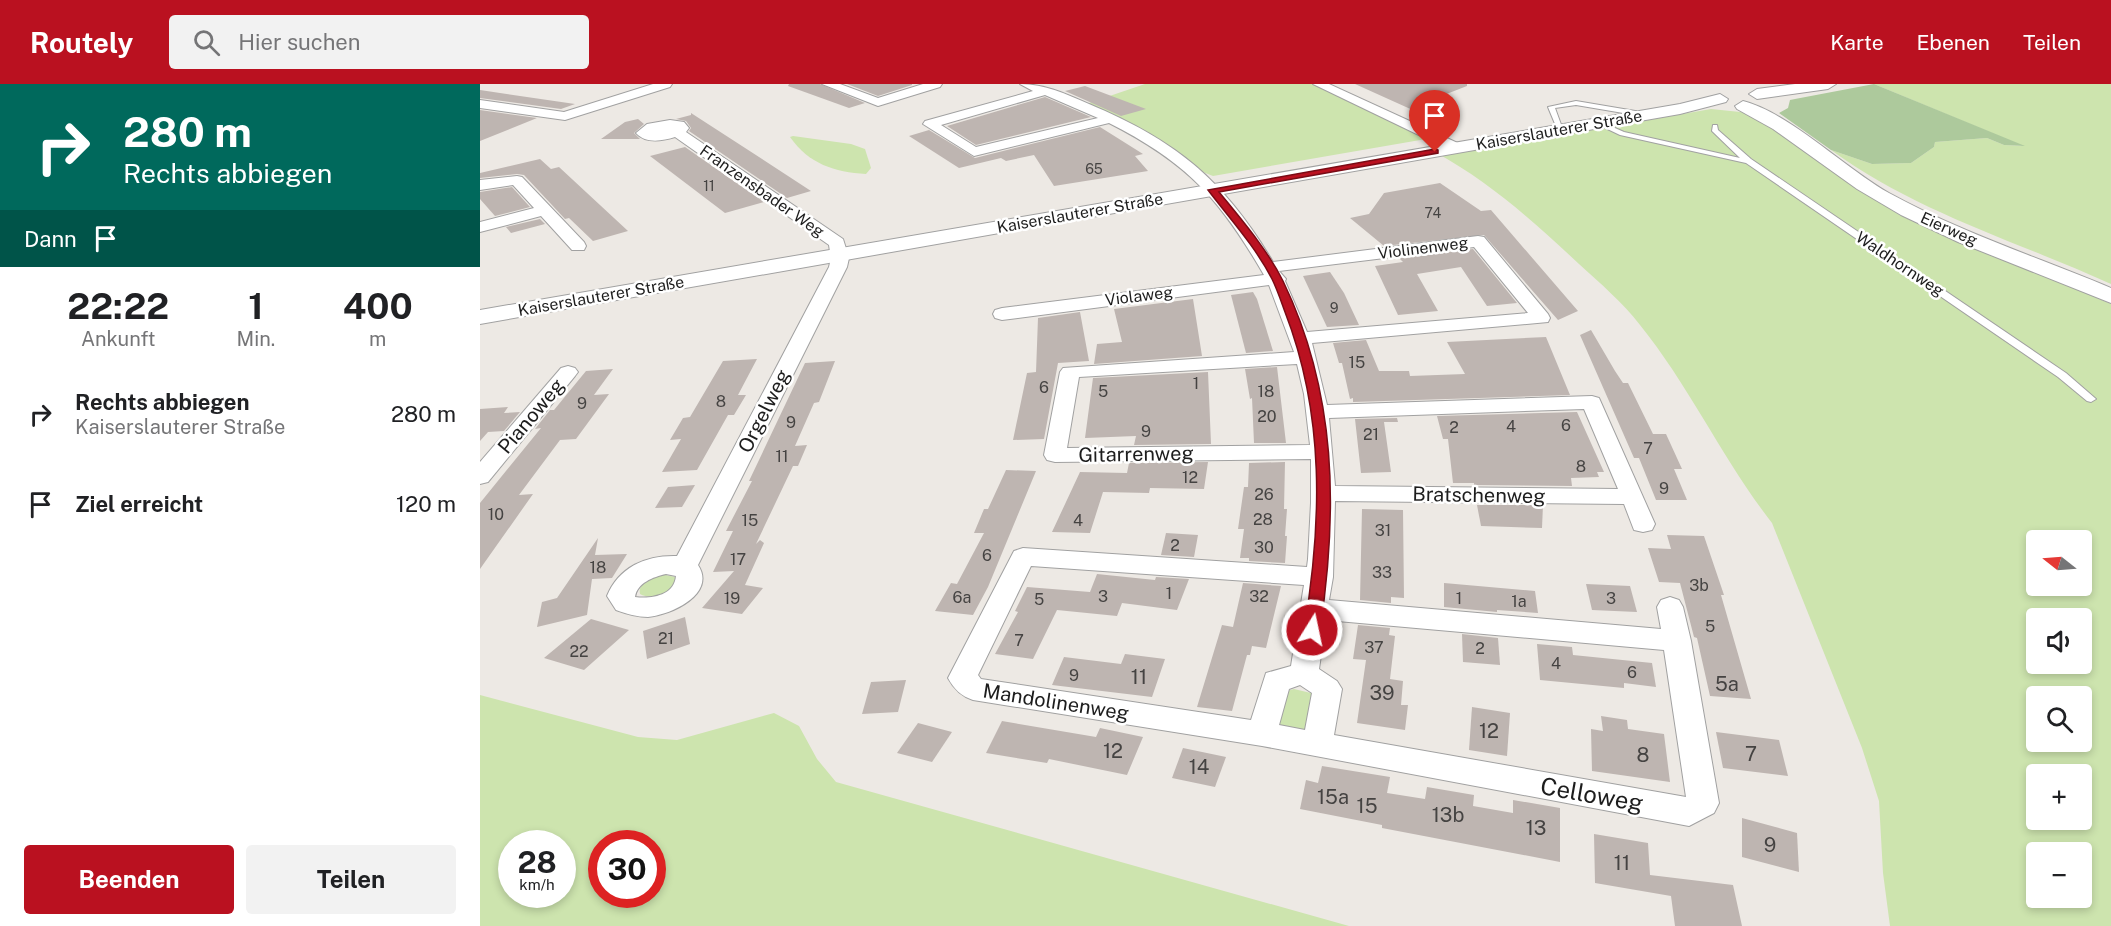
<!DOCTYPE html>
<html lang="de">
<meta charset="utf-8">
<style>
body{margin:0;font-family:"Public Sans",sans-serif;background:#f2f2f2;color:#202124;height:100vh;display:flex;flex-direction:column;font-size:22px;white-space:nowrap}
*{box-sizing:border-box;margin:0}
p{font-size:20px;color:#757577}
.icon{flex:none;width:33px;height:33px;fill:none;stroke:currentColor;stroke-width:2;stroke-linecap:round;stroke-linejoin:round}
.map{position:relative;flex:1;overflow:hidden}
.details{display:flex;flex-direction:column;background:#fff;width:480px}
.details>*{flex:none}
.guide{background:#00695c;color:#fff;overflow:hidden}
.needle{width:39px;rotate:287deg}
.controls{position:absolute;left:1546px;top:446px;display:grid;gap:12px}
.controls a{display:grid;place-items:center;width:66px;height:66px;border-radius:6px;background:#fff;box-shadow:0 3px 9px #0003;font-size:30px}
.speed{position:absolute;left:18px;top:746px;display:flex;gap:12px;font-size:30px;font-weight:700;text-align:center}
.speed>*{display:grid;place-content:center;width:78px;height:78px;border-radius:50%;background:#fff;box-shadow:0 3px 9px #0003;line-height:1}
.speed small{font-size:15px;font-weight:400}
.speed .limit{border:9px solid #d22;background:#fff;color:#111}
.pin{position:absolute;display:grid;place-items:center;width:51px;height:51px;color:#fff;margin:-62px -26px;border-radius:50% 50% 50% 0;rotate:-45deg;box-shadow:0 0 6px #0007}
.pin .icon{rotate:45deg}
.me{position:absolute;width:66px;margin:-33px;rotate:10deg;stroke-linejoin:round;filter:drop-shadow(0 0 4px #0008)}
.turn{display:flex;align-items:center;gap:21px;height:126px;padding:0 24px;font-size:27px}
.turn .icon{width:78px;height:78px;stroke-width:2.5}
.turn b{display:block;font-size:42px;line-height:51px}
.then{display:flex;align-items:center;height:57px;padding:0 24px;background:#0003;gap:12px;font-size:22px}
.eta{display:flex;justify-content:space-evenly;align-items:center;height:102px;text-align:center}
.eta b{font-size:36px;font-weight:700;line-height:42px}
.action{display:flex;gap:12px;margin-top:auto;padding:12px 24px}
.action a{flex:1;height:69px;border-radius:6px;background:#ba1120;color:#fff;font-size:24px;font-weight:700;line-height:69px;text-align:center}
.action a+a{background:#f2f2f2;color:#202124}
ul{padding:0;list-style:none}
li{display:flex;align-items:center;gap:18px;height:90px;padding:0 24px}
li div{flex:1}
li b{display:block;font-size:22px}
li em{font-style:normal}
header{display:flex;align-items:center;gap:36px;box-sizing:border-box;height:84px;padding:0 30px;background:#ba1120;color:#fff}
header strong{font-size:28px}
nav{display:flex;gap:33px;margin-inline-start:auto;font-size:21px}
.search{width:420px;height:54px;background:#f2f2f2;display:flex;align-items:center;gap:15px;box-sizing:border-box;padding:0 21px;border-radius:6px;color:#757577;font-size:22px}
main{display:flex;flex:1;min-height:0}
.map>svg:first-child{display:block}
.grass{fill:#cde4ae;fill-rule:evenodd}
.forest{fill:#adc99c}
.building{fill:#beb5b1}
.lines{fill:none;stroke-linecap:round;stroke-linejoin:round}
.service-casing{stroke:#a1a1a1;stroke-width:2}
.minor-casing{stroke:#a1a1a1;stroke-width:2}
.tertiary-casing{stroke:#a1a1a1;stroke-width:2}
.service{fill:#fff;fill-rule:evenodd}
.minor{fill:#fff;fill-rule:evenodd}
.tertiary{fill:#fff;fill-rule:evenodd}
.route{fill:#ba1120;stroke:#790b15;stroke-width:1.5}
.labels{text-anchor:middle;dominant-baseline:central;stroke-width:5;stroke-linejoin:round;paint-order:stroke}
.far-number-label{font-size:14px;fill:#454342}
.far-street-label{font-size:16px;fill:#1d1d1d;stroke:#fff}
.number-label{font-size:16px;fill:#454342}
.street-label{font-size:20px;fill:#1d1d1d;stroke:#fff}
.near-number-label{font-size:20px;fill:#454342}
.near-street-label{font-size:24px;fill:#1d1d1d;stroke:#fff}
</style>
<header>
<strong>Routely</strong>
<div class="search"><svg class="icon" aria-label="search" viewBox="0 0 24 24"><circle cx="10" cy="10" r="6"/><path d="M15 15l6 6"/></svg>Hier suchen</div>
<nav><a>Karte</a><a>Ebenen</a><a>Teilen</a></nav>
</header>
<main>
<section class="details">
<div class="guide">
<div class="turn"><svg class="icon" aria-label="right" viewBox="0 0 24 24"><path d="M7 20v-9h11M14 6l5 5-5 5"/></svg><div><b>280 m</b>Rechts abbiegen</div></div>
<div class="then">Dann<svg class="icon" aria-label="arrive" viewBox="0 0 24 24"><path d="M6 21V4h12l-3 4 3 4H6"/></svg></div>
</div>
<div class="eta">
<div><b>22:22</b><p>Ankunft</p></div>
<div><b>1</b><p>Min.</p></div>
<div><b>400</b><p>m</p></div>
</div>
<ul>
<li><svg class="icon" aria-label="right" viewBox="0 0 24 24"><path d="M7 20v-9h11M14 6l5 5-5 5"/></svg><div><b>Rechts abbiegen</b><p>Kaiserslauterer Straße</p></div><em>280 m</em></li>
<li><svg class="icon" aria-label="arrive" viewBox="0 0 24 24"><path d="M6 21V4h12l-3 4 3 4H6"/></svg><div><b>Ziel erreicht</b></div><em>120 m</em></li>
</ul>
<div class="action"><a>Beenden</a><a>Teilen</a></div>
</section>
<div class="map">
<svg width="1631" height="842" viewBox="0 0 1631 842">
<rect width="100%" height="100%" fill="#ede9e4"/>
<!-- grass -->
<g class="grass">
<polygon points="665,0 839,0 946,55 733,92 710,83 603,21"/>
<path d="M1394 0H1631V200C1536 157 1436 128 1351 66L1392 80 1431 79 1454 63 1455 58 1507 54 1524 61 1543 62Z"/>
<path d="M1231 25 1270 29 1390 113 1427 132 1631 220V842H1410L1403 789 1399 717 1382 664 1292 439C1243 376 1210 303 1160 241 1143 219 1120 199 1099 180 1053 137 1011 99 955 68L996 66ZM1557 456H1602V501H1557ZM1557 534H1602V579H1557ZM1557 612H1602V657H1557ZM1557 690H1602V735H1557ZM1557 768H1602V813H1557Z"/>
<path d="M313 52 371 60 385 65 391 84 386 90C354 88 329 80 310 53Z"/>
<path d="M181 490 195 493C197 510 172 517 160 510 158 498 171 494 181 490Z"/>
<path d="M814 605 835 610 828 645C818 649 807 646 798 641L807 607Z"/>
<path d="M0 611 158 653 197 656 294 629 319 642 337 675 356 698 869 842H0ZM32 759H82V810H32ZM122 759H172V810H122Z"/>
</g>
<!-- forest -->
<polygon class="forest" points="1394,0 1545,62 1524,61 1507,54 1455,58 1454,63 1431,79 1392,80 1351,66 1299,29 1308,24 1310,16 1315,15"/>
<!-- building -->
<g class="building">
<polygon points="309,0 340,0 385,19 369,24 308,2"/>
<polygon points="367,0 432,0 432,1 398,12"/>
<polygon points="875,0 987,0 987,2 951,16 957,37"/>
<polygon points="605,2 666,25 641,32 585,7"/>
<polygon points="0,6 95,20 81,25 0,14"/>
<polygon points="565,13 611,33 496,61 467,42"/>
<polygon points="0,26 57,34 0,57"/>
<polygon points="211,29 279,73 331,107 307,114 209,47 211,44 206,37 196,35 211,31"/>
<polygon points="158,35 164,40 154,49 160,55 121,55 145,38"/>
<polygon points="620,43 663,70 655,72 668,87 574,102 554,71 526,77 521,74 479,84 429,52 449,46 495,74"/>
<polygon points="205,63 284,118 245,129 170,72"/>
<polygon points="60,75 71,85 79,83 148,147 113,157 89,134 85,135 44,91 37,90 0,94 0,89"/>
<polygon points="960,99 1001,127 1011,126 1098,227 1078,236 1004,151 904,162 870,134 889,130 904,109"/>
<polygon points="32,103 50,123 15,132 0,115 0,108"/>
<polygon points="60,135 65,140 31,149 26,143"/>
<polygon points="993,165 1037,219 1007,222 981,183 937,190 958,227 918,231 895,182 923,178 919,174"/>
<polygon points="850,188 864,209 879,241 847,243 823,192"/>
<polygon points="773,208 777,215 793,267 766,269 751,211"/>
<polygon points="713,215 722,272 614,280 617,260 642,258 634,225"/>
<polygon points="600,228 609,277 578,279 564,355 533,356 547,289 556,288 558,234"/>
<polygon points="1111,246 1135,287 1143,299 1148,299 1173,350 1186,350 1202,385 1194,385 1207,416 1176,416 1159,374 1154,374 1100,251"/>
<polygon points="1066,253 1090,311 873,318 873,314 870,315 862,279 859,279 853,259 886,256 899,287 929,287 930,292 985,290 967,258"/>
<polygon points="277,275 258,311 266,311 254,331 248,331 217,386 182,388 201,355 190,356 203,334 210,333 243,277"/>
<polygon points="355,277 339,318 334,319 315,362 327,361 318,382 313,382 276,460 280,456 284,459 265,501 283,504 262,530 222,524 254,487 233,488 253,447 246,447 272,397 269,397 325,279"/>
<polygon points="797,283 806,359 774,359 772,314 770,315 765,285"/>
<polygon points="133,285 114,311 129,310 96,355 80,356 39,411 53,410 0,485 0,419 61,344 55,345 70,326 74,326 106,287"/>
<polygon points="728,288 731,360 654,361 656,352 605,354 613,294"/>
<polygon points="28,323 24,329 40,328 24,347 8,348 0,357 0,325"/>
<polygon points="1097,328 1124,388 1117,388 1119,393 1091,394 1092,402 994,401 994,399 973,399 968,355 963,355 957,332"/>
<polygon points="917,334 918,338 904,338 911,388 881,389 875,335"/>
<polygon points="728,378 724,405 670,404 669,409 623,408 610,449 572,448 600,388 647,389 649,379"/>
<polygon points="805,378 804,425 807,425 805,452 807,452 805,479 769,477 769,474 760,474 764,445 758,445 764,403 768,403 769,379"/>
<polygon points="526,386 556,387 508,503 493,531 455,527 471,499 477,500 504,449 494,449 504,425 508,425"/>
<polygon points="215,401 202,423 175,424 188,403"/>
<polygon points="997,421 1063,421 1062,444 1001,442"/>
<polygon points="882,425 923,426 924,514 911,513 911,519 880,516"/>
<polygon points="686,449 718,451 714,473 681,471"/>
<polygon points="1187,451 1224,452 1244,511 1241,511 1271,615 1230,612 1217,554 1214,553 1200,499 1179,498 1168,464 1191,465"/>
<polygon points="118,454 115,471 147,470 132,494 112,495 107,531 57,543 62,518 77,514"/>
<polygon points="617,490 675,496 676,493 709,495 697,526 642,519 637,532 577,526 553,575 515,570 538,528 535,527 547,503 610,508"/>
<polygon points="763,499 801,502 786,564 772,562 770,571 767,571 752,627 717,623 742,541 753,543"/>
<polygon points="964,499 1055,507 1058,529 1017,526 1017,528 964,523"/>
<polygon points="1106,500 1150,502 1157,528 1112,526"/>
<polygon points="205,533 210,560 167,575 163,547"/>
<polygon points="111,535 149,546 104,586 64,574"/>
<polygon points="878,541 910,544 909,551 915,552 910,595 923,597 921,621 928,621 925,646 877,639 886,576 873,575"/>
<polygon points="982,550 1018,554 1020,581 983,578"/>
<polygon points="1057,560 1092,563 1093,571 1172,579 1176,603 1144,599 1144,604 1060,596"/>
<polygon points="645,570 685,575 672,613 572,601 584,573 641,580"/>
<polygon points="426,596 418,628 382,630 391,598"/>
<polygon points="992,623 1030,629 1027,672 989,666"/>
<polygon points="1121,632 1147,636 1148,645 1184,650 1190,698 1112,687 1111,645 1123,647"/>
<polygon points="522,637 616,653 620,644 663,653 647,691 569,675 567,679 506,669"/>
<polygon points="438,639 472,648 452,678 417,669"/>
<polygon points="1236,648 1299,656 1308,692 1243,684"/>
<polygon points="703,664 746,673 735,703 692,694"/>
<polygon points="842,682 910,693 907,709 945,715 947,703 994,711 993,722 1033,729 1033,716 1080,724 1080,778 902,744 902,741 820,725 826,696 838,699"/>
<polygon points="1262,734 1317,749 1319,788 1262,773"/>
<polygon points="1114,750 1168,759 1170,791 1253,801 1262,842 1195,842 1191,812 1115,799"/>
</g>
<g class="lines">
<!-- service casing -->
<g class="service-casing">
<g id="service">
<polygon points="1096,17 1167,29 1170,31 1167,33 1096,21 1075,24 1083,46 1078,47 1068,23"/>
<polygon points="1119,37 1144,48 1260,74 1232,47 1233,41 1237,41 1238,46 1271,75 1586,289 1616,315 1611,318 1607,317 1578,293 1266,79 1140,51 1117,40 1117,38"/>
</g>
</g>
<!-- minor casing -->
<g class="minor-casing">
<g id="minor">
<polygon points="173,0 192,0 190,3 85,36 0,24 0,16 84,28"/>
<polygon points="342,0 360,0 398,14 443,0 462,0 460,3 398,22"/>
<path d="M540 0C565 0 586 10 609 20 697 57 744 96 793 178L998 152 1004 153 1068 230 1070 234 1068 238 832 259 847 321 1112 312 1119 314 1175 440 1172 446 1163 448 1154 446 1144 420 855 417 853 493 849 516 1181 545 1177 523 1181 516 1190 513 1199 516 1203 523 1211 557 1239 719 1234 729 1209 742 782 662 493 616C481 612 474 605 468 594L534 467 543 464 827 483 828 475 831 419V375L575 378 567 376 564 371 580 288 583 284 814 268 789 201 522 236 515 234 513 230 515 226 522 224 784 191C740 115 708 79 629 39L494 72 443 40 445 37 553 7ZM565 11 618 34 496 63 461 41ZM994 163 1048 229 827 248 805 197 806 195 799 187ZM817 280 824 310 830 361 587 364 599 293ZM1104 325 1138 405 855 402 849 334ZM551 482 824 501 811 582 786 589 771 636 501 595 498 591ZM846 536 1184 566 1206 713 854 651 862 605 857 597 839 585ZM820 601 832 609 825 646 799 641 809 605Z"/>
<polygon points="833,0 849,0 982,61 984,64 982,67 972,67"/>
<path d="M190 36 204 38 209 44 206 48 363 155 369 174 367 183 218 481C237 510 191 531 168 533 157 533 147 530 136 526L127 512C139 483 166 471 197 472L349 183 351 174 349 161 195 53C182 57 166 60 156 49L167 40ZM186 490 196 492C194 512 171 515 155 513 157 499 173 493 186 490Z"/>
<polygon points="37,92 42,93 104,158 106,162 104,166 92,166 61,132 0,148 0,138 54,124 33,101 0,106 0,96"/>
<polygon points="88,282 95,284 98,288 95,292 8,398 0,400 0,378 81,284"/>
</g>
</g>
<!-- tertiary casing -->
<g class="tertiary-casing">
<g id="tertiary">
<polygon points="1315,0 1356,0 1348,5 1277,15 1269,10 1277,5"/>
<polygon points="1240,10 1248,15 1246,18 1200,30 0,240 0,226 1200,20"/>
<path d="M1263 17C1308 28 1366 85 1409 109 1480 148 1557 173 1631 204V219L1478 158 1421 131 1377 105 1293 45 1257 25 1255 22Z"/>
</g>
</g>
<!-- service -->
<use href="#service" class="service"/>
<!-- minor -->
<use href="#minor" class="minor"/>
<!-- tertiary -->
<use href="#tertiary" class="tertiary"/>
</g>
<!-- route -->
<path class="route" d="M955 65 958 66V69L739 108C761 135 787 165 803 197 857 309 858 426 840 546L837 550H826L824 546C842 439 845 331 805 228 801 217 797 205 792 195 775 162 750 135 728 106Z"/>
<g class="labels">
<!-- far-number labels -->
<g class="far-number-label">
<text x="614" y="85">65</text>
<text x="229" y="102">11</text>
<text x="953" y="129">74</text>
<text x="854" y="224">9</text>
</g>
<!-- far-street labels -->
<g class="far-street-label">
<text transform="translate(1079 46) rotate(-10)">Kaiserslauterer Straße</text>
<text transform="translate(282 107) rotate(35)">Franzensbader Weg</text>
<text transform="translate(600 129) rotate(-10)">Kaiserslauterer Straße</text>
<text transform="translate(1469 145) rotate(24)">Eierweg</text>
<text transform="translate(943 164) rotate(-7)">Violinenweg</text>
<text transform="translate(1420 180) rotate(34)">Waldhornweg</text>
<text transform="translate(121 212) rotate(-10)">Kaiserslauterer Straße</text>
<text transform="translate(659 212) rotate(-7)">Violaweg</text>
</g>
<!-- number labels -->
<g class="number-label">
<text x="877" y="278">15</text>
<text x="716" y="299">1</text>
<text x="564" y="303">6</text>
<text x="623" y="307">5</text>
<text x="786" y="307">18</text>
<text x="241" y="317">8</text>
<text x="102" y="319">9</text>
<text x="787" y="332">20</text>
<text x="311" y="338">9</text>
<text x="1086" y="341">6</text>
<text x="1031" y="342">4</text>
<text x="974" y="343">2</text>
<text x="666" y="347">9</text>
<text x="891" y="350">21</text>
<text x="1168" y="364">7</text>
<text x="302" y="372">11</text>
<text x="1101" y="382">8</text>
<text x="710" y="393">12</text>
<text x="1184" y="404">9</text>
<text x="784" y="410">26</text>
<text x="16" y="430">10</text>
<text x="783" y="435">28</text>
<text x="270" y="436">15</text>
<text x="598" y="436">4</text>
<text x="903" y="446">31</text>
<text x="695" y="461">2</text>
<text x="784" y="463">30</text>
<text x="507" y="471">6</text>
<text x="258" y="475">17</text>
<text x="118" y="483">18</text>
<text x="902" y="488">33</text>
<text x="1219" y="501">3b</text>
<text x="689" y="509">1</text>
<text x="623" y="512">3</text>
<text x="779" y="512">32</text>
<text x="482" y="513">6a</text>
<text x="252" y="514">19</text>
<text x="979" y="514">1</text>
<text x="1131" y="514">3</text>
<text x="559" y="515">5</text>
<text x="1039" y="517">1a</text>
<text x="1230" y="542">5</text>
<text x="186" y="554">21</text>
<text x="539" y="556">7</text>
<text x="894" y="563">37</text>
<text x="1000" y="564">2</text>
<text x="99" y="567">22</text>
<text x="1076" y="579">4</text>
<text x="1152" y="588">6</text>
<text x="594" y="591">9</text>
</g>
<!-- street labels -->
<g class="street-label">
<text transform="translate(284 327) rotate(-63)">Orgelweg</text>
<text transform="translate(51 332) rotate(-50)">Pianoweg</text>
<text transform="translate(656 370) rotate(-1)">Gitarrenweg</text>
<text transform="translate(999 411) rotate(1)">Bratschenweg</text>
<text transform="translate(576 618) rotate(9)">Mandolinenweg</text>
</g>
<!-- near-number labels -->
<g class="near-number-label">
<text x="659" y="593">11</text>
<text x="1247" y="600">5a</text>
<text x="902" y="609">39</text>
<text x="1009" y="647">12</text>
<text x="633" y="667">12</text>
<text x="1271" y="670">7</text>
<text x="1163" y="671">8</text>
<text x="719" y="683">14</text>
<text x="853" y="713">15a</text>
<text x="887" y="722">15</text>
<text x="968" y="731">13b</text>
<text x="1056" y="744">13</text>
<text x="1290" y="761">9</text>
<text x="1142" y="779">11</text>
</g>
<!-- near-street labels -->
<g class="near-street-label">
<text transform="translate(1112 710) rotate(10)">Celloweg</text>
</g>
</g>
</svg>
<div class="controls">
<a><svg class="needle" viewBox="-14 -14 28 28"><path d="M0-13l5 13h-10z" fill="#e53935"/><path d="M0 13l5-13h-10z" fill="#757577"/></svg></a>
<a><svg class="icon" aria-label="sound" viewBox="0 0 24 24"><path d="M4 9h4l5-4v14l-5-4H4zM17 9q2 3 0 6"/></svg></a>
<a><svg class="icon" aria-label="search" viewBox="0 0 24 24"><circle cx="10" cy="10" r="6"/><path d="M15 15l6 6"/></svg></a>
<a>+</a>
<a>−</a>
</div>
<div class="speed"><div>28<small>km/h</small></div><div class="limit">30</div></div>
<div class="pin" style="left:955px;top:68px;background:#d93025"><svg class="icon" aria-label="arrive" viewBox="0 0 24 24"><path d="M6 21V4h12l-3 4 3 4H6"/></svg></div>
<svg class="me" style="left:832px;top:546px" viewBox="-20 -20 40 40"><circle r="17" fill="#ba1120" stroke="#fff" stroke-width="3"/><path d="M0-11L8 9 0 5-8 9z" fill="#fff"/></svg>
</div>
</main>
